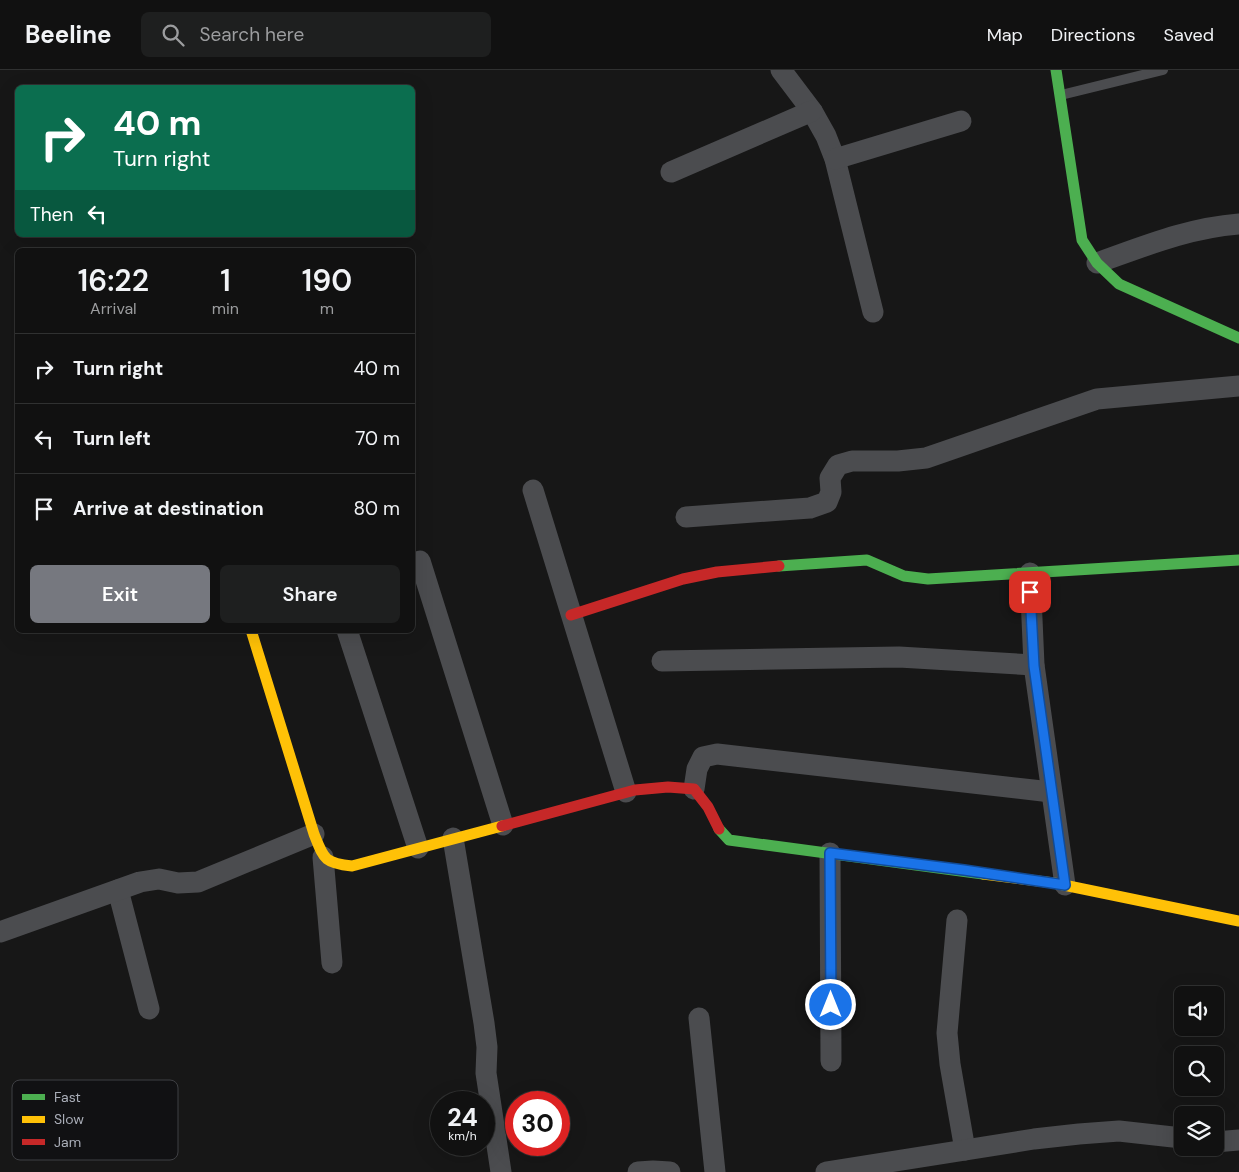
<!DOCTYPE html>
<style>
body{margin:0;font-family:"DM Sans",sans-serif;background:#1e1f1f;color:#f1f3f6;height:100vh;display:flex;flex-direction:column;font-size:19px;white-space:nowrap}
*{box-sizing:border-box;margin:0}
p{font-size:16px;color:#9c9d9f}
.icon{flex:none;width:28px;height:28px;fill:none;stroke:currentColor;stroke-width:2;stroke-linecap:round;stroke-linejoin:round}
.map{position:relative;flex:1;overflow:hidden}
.panel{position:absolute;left:15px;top:178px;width:400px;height:385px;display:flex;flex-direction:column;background:#111;border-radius:8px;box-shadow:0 5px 20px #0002,0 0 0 1px #303131}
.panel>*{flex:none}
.top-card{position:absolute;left:15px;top:15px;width:400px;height:152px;border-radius:8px;box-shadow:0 5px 20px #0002,0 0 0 1px #303131;background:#0b6e4f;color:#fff;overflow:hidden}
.tools{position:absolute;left:1174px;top:916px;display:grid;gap:10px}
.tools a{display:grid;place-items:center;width:50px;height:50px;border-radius:8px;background:#111;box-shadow:0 5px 20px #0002,0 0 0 1px #303131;font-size:25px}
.speed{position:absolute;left:430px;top:1021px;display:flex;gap:10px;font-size:25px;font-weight:700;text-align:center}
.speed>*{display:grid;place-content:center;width:65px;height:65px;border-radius:50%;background:#111;box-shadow:0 5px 20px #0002,0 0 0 1px #303131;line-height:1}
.speed small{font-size:12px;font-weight:400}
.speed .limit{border:8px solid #d22;background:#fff;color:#111}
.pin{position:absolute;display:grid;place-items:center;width:42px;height:42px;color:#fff;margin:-21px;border-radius:10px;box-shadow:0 2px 8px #0006}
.me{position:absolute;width:55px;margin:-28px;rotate:0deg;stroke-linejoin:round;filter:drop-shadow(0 0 4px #0008)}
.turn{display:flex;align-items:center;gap:18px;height:105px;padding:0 15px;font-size:22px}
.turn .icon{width:65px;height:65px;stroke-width:2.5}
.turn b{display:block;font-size:35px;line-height:42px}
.then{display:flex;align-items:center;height:48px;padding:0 15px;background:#0003;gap:10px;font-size:19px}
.eta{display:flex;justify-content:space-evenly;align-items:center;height:85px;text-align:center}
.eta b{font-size:30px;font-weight:600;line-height:35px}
.action{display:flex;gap:10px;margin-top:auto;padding:10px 15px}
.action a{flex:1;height:58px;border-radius:8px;background:#76787f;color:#fff;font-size:20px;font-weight:600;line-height:58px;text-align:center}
.action a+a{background:#1e1f1f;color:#f1f3f6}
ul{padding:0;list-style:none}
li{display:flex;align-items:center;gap:15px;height:70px;padding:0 15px;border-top:1px solid #303131}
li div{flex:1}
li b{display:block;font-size:19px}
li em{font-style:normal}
header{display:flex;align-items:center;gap:30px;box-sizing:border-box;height:70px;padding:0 25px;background:#111;border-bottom:1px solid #303131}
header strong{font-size:24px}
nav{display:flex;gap:28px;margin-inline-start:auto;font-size:18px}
.search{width:350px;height:45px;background:#1e1f1f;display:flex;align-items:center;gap:12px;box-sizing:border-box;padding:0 18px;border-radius:8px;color:#9c9d9f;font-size:19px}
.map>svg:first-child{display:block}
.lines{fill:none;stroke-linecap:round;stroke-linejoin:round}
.lane{stroke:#4b4c4f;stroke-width:10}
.street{stroke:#4b4c4f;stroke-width:21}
.fast{stroke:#4caf50;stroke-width:11}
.slow{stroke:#ffc107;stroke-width:11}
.jam{stroke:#c62828;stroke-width:11}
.route-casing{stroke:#114b97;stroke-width:12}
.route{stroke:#1a73e8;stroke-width:9}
.key{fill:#111113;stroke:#3f4044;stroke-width:1}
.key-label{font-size:14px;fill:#a9adb7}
</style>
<header>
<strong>Beeline</strong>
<div class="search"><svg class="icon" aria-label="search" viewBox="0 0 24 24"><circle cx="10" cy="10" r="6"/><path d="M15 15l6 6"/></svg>Search here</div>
<nav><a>Map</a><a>Directions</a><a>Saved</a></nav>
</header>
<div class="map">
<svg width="1239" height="1102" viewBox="0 0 1239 1102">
<rect width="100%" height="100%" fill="#171717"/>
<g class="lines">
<!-- lane -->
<polyline class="lane" points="1061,25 1163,0"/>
<!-- street -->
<g class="street">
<polyline points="781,0 812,41 826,66 835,89 873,242"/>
<polyline points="835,89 961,51"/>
<polyline points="671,102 812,41"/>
<path d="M1097 193C1145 176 1188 158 1239 154"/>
<polyline points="533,420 626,722"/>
<polyline points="686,447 810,438 827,432 831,422 830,408 838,395 852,391 898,391 926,388 1097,329 1239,316"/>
<polyline points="420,491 503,755"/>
<polyline points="1030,503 1034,595 1065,815"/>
<polyline points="347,560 418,778"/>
<polyline points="662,591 899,587 1034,595"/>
<polyline points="694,719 697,699 703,687 717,684 1051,722"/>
<polyline points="453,768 484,953 487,977 486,1003 501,1102"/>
<polyline points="830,783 831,991"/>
<polyline points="323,787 332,893"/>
<polyline points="118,820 149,939"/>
<polyline points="957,850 947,963 950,994 965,1080"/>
<polyline points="0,862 140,812 159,809 178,813 198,812 314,764"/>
<polyline points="699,948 715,1102"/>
<polyline points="1215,1072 1239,1070"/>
<polyline points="638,1102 653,1101 670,1102"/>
<polyline points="826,1102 1034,1069 1079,1064 1119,1061 1182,1068"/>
</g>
<!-- fast -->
<g class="fast">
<polyline points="1056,0 1082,170 1097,193 1119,214 1239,268"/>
<polyline points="779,496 867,490 904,506 928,509 1239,490"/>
<polyline points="719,759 729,770 983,804"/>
</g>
<!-- slow -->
<g class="slow">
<path d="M251 560 314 764C324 789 324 793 352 796L502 756"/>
<polyline points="983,804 1054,813 1239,851"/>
</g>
<!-- jam -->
<g class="jam">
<polyline points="571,545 683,509 717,502 779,496"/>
<polyline points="502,756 635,720 668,717 694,719 708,737 719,759"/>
</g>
</g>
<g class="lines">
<!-- route casing -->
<g class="route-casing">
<polyline id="route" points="831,935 830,783 964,800 1065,815 1034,596 1030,522"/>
</g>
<!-- route -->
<use href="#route" class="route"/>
</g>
<!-- legend -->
<rect x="12" y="1010" width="166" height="80" rx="8" class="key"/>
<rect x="22" y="1024" width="23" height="6" fill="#4caf50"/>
<rect x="22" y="1046" width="23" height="7" fill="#ffc107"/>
<rect x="22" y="1069" width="23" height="6" fill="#c62828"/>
<g class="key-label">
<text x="54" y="1032">Fast</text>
<text x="54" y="1054">Slow</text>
<text x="54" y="1077">Jam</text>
</g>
</svg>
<div class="tools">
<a><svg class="icon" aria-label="sound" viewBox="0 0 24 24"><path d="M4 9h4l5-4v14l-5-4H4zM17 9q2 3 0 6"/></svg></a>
<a><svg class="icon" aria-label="search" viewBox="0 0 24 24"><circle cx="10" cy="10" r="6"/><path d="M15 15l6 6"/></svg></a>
<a><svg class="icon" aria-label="layers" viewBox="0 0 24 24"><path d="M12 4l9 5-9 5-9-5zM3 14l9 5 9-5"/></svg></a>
</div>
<div class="speed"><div>24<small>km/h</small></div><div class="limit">30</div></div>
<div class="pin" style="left:1030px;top:522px;background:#d93025"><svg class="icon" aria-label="arrive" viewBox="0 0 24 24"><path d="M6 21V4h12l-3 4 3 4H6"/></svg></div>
<svg class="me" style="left:831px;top:935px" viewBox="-20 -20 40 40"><circle r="17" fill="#1a73e8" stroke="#fff" stroke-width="3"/><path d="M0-11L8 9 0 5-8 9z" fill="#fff"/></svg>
<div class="top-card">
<div class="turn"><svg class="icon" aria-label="right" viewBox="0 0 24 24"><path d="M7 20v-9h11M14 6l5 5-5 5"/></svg><div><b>40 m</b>Turn right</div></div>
<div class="then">Then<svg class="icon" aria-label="left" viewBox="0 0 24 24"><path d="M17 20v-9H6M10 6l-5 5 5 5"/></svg></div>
</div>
<section class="panel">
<div class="eta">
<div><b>16:22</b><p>Arrival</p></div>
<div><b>1</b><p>min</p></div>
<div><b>190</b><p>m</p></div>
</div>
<ul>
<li><svg class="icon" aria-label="right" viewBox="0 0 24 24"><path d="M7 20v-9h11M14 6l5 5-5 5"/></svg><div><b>Turn right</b></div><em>40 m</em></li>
<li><svg class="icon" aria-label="left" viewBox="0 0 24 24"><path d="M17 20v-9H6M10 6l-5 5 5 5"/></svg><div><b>Turn left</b></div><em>70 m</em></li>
<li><svg class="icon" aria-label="arrive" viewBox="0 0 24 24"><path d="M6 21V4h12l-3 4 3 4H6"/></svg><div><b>Arrive at destination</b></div><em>80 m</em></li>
</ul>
<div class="action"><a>Exit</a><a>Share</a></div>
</section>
</div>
